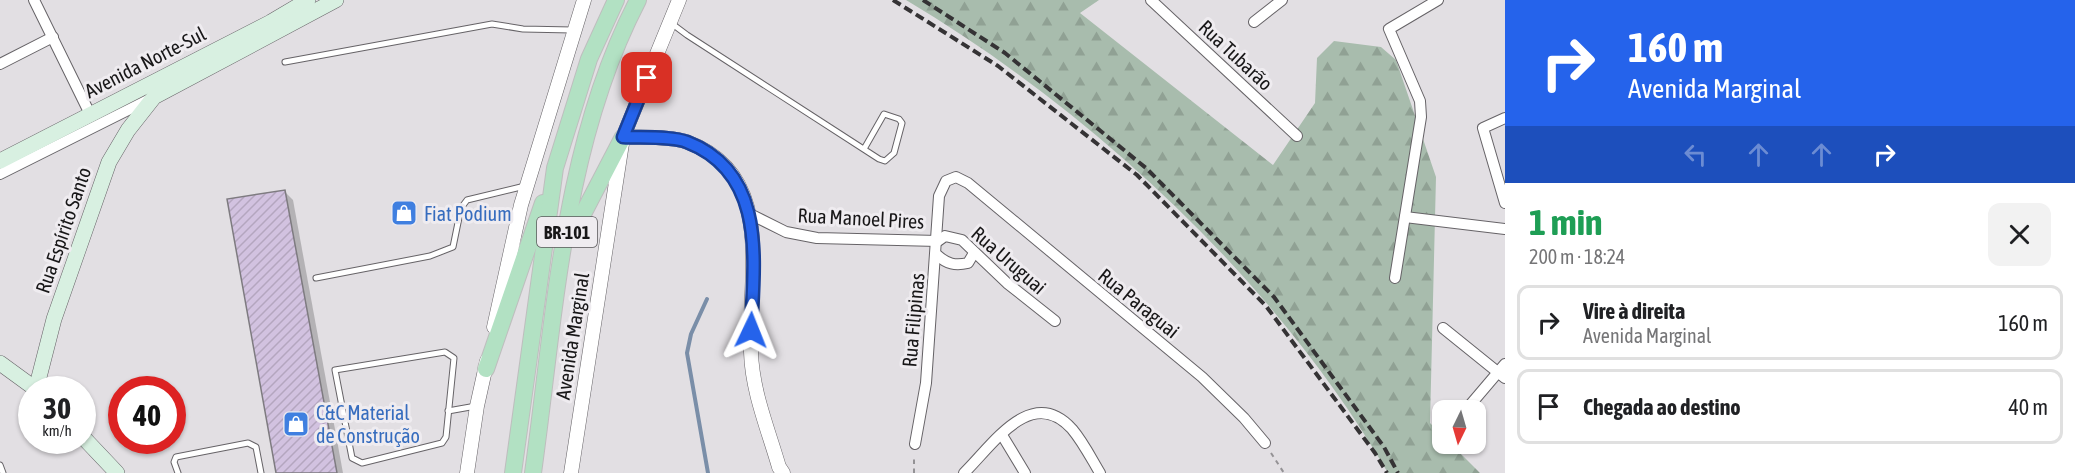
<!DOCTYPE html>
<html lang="pt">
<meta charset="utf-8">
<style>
body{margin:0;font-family:"Asap Condensed",sans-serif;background:#f2f2f2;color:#202124;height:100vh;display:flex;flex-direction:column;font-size:22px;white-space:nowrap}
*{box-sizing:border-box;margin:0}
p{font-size:20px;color:#757577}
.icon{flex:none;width:33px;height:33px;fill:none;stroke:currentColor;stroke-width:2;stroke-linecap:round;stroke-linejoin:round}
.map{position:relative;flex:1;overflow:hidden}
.details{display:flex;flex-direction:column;background:#fff;width:570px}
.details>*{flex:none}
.guide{background:#2563eb;color:#fff;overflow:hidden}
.needle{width:39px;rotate:185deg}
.fabs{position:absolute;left:1432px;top:400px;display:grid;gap:12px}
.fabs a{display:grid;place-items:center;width:54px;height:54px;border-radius:12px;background:#fff;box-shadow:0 2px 4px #0004;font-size:30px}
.speed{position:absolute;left:18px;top:376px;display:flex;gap:12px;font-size:30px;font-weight:700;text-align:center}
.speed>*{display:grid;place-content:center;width:78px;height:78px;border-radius:50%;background:#fff;box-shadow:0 2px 4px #0004;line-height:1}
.speed small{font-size:15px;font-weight:400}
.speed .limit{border:9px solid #d22;background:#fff;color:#111}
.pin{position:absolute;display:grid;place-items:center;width:51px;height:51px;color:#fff;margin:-26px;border-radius:12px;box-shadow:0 3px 9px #0006}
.me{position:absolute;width:66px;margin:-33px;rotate:2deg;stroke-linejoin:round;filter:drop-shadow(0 0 4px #0008)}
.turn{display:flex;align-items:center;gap:21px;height:126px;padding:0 24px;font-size:27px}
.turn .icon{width:78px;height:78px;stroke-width:2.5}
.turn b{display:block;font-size:42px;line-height:51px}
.lanes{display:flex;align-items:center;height:57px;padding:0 24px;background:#0003;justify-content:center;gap:30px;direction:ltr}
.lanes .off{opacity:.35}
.round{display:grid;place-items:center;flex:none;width:63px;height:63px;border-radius:12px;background:#f2f2f2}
.overview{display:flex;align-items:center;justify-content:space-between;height:102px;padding:0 24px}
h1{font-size:36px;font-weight:700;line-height:45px;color:#1e9e55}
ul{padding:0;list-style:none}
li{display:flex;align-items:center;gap:18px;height:75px;margin:0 12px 9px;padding:0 12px;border:3px solid #e0e0e0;border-radius:12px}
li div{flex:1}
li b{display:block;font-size:22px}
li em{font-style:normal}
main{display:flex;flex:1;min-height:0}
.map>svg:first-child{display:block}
.forest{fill:url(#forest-firs)}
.shadow{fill:#0003}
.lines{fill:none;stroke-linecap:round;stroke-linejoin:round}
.stream{stroke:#7a8ea8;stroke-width:4}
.building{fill:url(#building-hatch);stroke:#7e7b80;stroke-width:1.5}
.service-casing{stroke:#666367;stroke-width:7}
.minor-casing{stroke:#666367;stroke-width:12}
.tertiary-casing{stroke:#666367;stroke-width:15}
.secondary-casing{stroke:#666367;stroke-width:16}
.primary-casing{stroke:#bebebe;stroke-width:18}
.path{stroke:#949295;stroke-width:2;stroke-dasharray:4.5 4.5;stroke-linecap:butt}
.service{stroke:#fff;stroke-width:5}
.minor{stroke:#fff;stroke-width:10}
.tertiary{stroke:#fff;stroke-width:14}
.secondary{stroke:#d8f0e1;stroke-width:15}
.primary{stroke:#b2e1c3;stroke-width:16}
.rail{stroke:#353335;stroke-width:4;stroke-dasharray:9 4.5;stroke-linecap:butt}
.route-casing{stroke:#184099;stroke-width:15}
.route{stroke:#2563eb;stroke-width:10}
.labels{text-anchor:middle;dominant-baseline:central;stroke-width:6;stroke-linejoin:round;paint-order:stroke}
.shield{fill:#efecf0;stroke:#585759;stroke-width:1.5}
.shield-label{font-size:18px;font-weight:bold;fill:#181718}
.street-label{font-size:20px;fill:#181718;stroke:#efecf0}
.shop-label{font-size:20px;fill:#366cbe;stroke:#efecf0;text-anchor:start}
</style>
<main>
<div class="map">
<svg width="1505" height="473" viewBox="0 0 1505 473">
<defs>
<pattern id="forest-firs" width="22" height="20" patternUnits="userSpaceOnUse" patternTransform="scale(1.5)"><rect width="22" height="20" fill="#a8bcad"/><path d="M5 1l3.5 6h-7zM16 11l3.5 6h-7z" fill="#90a194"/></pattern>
<pattern id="building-hatch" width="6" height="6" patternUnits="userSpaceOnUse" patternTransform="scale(1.5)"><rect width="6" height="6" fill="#d2c2e0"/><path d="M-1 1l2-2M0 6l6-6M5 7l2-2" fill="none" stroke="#b4a6bf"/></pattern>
</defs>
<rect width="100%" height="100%" fill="#e2dfe3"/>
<!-- forest -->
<path class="forest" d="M906 0H1099L1080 13 1273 165 1315 103 1317 58 1334 41 1381 47 1396 60 1436 177 1430 423 1443 436V444H1451L1480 473H1388C1278 283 1094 112 906 0Z"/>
<!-- shadow -->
<polygon class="shadow" points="285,192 293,200 343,473 278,473"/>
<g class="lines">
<!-- stream -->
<polyline class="stream" points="707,299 691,334 687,353 708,473"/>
</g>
<!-- building -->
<polygon class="building" points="285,190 337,473 276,473 227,199"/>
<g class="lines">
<!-- service casing -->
<g class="service-casing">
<g id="service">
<polyline points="671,23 687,35 879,159 885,161 894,153 902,123 899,119 884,114 864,149"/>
<polyline points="285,62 492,24 523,29 572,30"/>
<polyline points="316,278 430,256 453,247 461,208 467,200 525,186"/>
<polygon points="445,352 454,358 446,437 442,443 362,463 352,458 335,370"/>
<polyline points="448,411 476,406"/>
<polyline points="0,465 3,473"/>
<polyline points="178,473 174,462 176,457 248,443 256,447 261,473"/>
</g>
</g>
<!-- minor casing -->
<g class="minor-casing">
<g id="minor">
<polyline points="34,0 90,114"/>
<polyline points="1151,0 1297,136"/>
<polyline points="1254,22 1282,0"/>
<polyline points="0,64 53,37"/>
<polyline points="1505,118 1483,128 1505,203"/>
<polyline points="0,174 150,99"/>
<polyline points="750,214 786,232 817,238 938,241 945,236 962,240 1007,283 1055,321"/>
<polyline points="1405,217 1505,229"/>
<path d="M937 255C947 264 955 266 968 263L974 253"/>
<polyline points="1395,278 1421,117 1420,101 1389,29 1438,0"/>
<polyline points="1443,328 1505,378"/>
<polyline points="1465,411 1505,364"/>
<polyline points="1002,435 1025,473"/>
<polyline points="915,444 926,383 939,196 946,181 956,177 968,183 1202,377 1244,418 1265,443"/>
<path d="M964 473C992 446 1031 384 1072 429 1083 442 1091 458 1100 473"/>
</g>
</g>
<!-- tertiary casing -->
<g class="tertiary-casing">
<g id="tertiary">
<path d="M623 137C641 138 672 136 687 142 778 175 747 279 751 352 752 391 768 429 779 467L783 473"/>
<polyline points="494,327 521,205 584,0"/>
<polyline points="467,473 477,406 487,361"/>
<polyline points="571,473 623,137 679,0"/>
</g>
</g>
<!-- secondary casing -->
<g class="secondary-casing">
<g id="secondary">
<polyline points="0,161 271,22 308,0"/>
<polyline points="0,363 37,390"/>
<polyline points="36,389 54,319 109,162 128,130 154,97 336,0"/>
<polyline points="82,436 117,473"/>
</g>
</g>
<!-- primary casing -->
<g class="primary-casing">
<g id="primary">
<polyline points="571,237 623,137"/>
<polyline points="486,369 543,203"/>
<polyline points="513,473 555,168 589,59 616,0"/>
<path d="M533 473C555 315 563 144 638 0"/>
</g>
</g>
<!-- path -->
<g class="path">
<polyline points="1271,453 1284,473"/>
<polyline points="914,473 914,456"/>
</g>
<!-- service -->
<use href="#service" class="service"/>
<!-- minor -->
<use href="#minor" class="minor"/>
<!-- tertiary -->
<use href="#tertiary" class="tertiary"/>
<!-- secondary -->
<use href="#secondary" class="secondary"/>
<!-- primary -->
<use href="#primary" class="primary"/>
<!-- rail -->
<g class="rail">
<polyline points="893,0 998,66 1137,175 1266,306 1375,453 1387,473"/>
<polyline points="923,0 1005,53 1146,168 1274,297 1384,447 1398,473"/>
</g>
</g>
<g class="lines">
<!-- route casing -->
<g class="route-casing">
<path id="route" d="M647 78 623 137C641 138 672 136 687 142 767 173 754 261 751 330"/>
</g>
<!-- route -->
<use href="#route" class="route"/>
</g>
<!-- icons -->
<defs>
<g id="shop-square" transform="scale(1.35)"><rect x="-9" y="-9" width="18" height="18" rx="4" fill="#3f7fe0" stroke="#efecf0"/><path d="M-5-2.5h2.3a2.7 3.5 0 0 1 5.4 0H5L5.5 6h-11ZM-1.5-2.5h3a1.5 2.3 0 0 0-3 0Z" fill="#fff"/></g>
</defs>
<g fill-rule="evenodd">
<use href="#shop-square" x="404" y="213"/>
<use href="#shop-square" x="296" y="424"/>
</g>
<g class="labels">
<!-- shield labels -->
<rect class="shield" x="537" y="217" width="60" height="30" rx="4.5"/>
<g class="shield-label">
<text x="567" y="232">BR-101</text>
</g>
<!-- street labels -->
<g class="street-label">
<text transform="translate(1236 55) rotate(43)">Rua Tubarão</text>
<text transform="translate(145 62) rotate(-27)">Avenida Norte-Sul</text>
<text transform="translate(861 218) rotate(3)">Rua Manoel Pires</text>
<text transform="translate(63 230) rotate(-71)">Rua Espírito Santo</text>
<text transform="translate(1009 260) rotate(41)">Rua Uruguai</text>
<text transform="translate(1139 303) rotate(39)">Rua Paraguai</text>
<text transform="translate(913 320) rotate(-85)">Rua Filipinas</text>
<text transform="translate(572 336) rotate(-81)">Avenida Marginal</text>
</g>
<!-- shop labels -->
<g class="shop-label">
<text x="424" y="213">Fiat Podium</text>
<text x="316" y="412">C&amp;C Material<tspan x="316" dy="23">de Construção</tspan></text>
</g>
</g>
</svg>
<div class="fabs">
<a><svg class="needle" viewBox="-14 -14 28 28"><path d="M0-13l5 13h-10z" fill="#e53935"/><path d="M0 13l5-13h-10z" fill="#757577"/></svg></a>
</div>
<div class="speed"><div>30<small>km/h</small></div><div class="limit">40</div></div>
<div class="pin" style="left:647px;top:78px;background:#d93025"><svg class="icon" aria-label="arrive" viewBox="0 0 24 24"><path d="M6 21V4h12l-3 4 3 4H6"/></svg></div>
<svg class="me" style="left:751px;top:330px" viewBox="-20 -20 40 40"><path d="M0-17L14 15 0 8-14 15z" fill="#2563eb" stroke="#fff" stroke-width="4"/></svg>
</div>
<section class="details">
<div class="guide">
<div class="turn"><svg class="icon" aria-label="right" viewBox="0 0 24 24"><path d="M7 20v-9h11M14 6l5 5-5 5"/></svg><div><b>160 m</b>Avenida Marginal</div></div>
<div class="lanes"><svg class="icon off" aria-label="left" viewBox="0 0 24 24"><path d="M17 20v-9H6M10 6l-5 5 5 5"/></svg><svg class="icon off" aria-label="ahead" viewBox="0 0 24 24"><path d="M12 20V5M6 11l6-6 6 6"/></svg><svg class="icon off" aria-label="ahead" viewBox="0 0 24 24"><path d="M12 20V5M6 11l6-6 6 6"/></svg><svg class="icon" aria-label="right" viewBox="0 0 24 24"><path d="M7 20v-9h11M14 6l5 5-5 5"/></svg></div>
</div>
<div class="overview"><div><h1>1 min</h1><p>200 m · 18:24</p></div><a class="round"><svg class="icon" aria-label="close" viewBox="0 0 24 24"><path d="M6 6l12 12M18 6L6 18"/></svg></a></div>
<ul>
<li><svg class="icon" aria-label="right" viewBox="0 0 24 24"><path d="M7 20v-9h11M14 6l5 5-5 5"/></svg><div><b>Vire à direita</b><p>Avenida Marginal</p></div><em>160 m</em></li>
<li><svg class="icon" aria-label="arrive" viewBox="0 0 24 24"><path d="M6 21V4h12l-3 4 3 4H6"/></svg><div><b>Chegada ao destino</b></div><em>40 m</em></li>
</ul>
</section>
</main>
